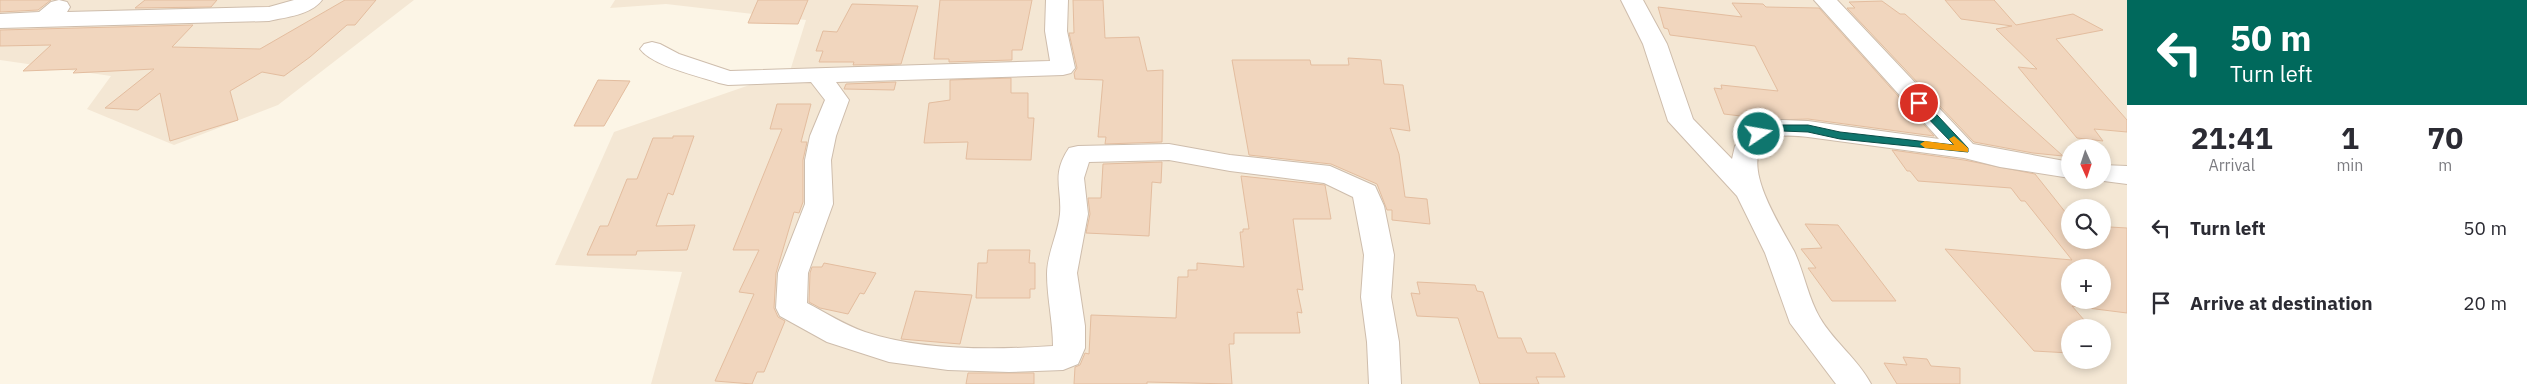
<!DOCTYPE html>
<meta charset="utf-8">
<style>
body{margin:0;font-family:"IBM Plex Sans",sans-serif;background:#f7f7f7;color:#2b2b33;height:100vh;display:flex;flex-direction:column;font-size:19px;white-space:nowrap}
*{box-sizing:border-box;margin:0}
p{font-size:16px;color:#7c7c81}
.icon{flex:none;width:28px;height:28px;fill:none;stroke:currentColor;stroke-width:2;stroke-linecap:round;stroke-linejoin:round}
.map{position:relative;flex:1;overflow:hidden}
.sheet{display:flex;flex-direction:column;background:#fff;width:400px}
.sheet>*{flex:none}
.banner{background:#00695c;color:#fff;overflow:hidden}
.needle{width:32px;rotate:177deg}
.tools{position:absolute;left:2061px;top:139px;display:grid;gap:10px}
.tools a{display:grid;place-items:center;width:50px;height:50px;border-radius:50%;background:#fff;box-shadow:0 2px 8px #0003;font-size:25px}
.pin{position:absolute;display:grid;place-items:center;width:42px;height:42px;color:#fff;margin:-21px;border:2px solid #fff;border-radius:50%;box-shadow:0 1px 5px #0007}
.me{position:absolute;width:55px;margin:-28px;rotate:78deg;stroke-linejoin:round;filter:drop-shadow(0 0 4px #0008)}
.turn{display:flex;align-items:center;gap:18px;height:105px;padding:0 20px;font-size:22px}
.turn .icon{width:65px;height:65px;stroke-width:2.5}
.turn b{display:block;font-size:35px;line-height:42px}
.eta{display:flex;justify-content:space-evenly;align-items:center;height:85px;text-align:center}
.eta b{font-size:30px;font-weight:700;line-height:35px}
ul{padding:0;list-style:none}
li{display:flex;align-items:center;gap:15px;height:75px;padding:0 20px}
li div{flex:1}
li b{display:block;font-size:19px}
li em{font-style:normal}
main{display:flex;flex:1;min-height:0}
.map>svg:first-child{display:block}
.residential{fill:#f4e7d4;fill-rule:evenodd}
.building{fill:#f1d6be;stroke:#e3bd9f;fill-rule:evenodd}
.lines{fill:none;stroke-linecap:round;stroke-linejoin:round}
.minor-casing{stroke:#cebdac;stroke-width:2}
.minor{fill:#fff;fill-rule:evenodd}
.route{fill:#0f766e;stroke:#0a4d48}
.slow{fill:#f59e0b}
</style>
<main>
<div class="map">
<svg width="2127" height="384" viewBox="0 0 2127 384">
<rect width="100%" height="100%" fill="#fcf5e6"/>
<!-- residential -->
<g class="residential">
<polygon points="0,0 414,0 278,105 174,145 87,109 111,76 0,60"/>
<path d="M615 0H2127V384H651L682 272 555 265 614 132 790 71 806 20 666 4 610 8ZM2070 148H2102V180H2070ZM2070 208H2102V240H2070ZM2070 268H2102V300H2070ZM2070 328H2102V360H2070Z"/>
</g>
<!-- building -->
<g class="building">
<polygon points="0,0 51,0 38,10 0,12"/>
<polygon points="145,0 217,0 211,7 135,8"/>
<polygon points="345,0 376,0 355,25 347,25 310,57 284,76 262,72 230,91 238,120 170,141 160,93 138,110 105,108 154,69 73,73 77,69 23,71 51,45 0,46 0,30 193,25 172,47 260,49"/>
<polygon points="758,0 808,0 798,24 748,23"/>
<polygon points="940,0 1032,0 1022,50 1012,50 1012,60 949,62 949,59 934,59"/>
<polygon points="1073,0 1103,0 1105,38 1139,37 1147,71 1163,70 1162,142 1105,144 1106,137 1098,137 1103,80 1075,79 1074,73 1077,68 1069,33 1074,33"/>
<polygon points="1945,0 1994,0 2016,25 2073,14 2103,30 2056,39 2127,120 2127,132 2094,129 2103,141 2077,138 2018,67 2037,69 1996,29 2012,26 1961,19"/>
<polygon points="1882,1 1900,14 1905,14 2063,156 2033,153 1974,142 1847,8 1855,8 1849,2"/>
<polygon points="1732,3 1763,4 1766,7 1819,8 1934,136 1808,119 1774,120 1724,114 1714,88 1722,89 1721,85 1778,91 1755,46 1670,35 1668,29 1664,28 1658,7 1742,17"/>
<polygon points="852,4 918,6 901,64 853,65 854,62 819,62 823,51 816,51 823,31 837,32"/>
<polygon points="1348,58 1381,60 1384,84 1403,85 1410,131 1390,128 1399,154 1405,197 1427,199 1430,224 1392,220 1392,210 1387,210 1377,184 1331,164 1249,155 1232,60 1310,60 1311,65 1349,65"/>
<polygon points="1011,78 1011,93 1028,93 1028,118 1034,118 1031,160 966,159 968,142 924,143 929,103 950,100 950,80"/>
<polygon points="598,80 630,81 604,126 574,126"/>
<polygon points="896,82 894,90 844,89 846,84"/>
<polygon points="777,104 811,104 801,142 807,142 803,160 803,202 799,213 794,212 776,273 774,308 778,317 785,321 764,372 757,372 752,384 715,381 754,294 739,292 759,250 733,250 782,129 770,129"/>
<polygon points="673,136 694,136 673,195 668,193 656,226 695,225 687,250 637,251 636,255 587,255 600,226 608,226 627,179 637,179 653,138 673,138"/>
<path d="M1892 150 1964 160 2035 174 2070 218V240H2102V221L2110 227 2127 228V313L2072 306 2091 328H2070V353L2034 351 1945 249 2072 260 2025 201H2021L2011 188 1918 181 1910 171H1907ZM2070 268H2102V300H2070Z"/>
<polygon points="1162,162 1161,183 1152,182 1149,236 1086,233 1090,214 1088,198 1101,198 1103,164"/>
<polygon points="1241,176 1325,185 1331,219 1293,219 1303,290 1297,289 1302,313 1297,312 1300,333 1234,333 1234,344 1229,344 1232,384 1147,382 1147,384 1074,384 1075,367 1080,365 1085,353 1089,354 1091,315 1176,318 1178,277 1188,277 1188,270 1197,270 1197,263 1244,267 1240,232 1243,232 1243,229 1249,229"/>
<polygon points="1805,224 1838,225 1896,301 1832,301 1808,268 1816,268 1801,249 1822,248"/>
<polygon points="988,250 1030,250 1029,263 1035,263 1035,289 1030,289 1030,298 976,298 978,263 987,263"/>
<polygon points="824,263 876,273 864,294 860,293 848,314 820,308 809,302 810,273 812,267 822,267"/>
<polygon points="1417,282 1475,285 1477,291 1483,292 1498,338 1521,338 1527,353 1555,353 1565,377 1536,377 1539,384 1480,384 1458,318 1417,316 1411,293 1420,294"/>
<polygon points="915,291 972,295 960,344 901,339"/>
<polygon points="1903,357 1927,359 1931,366 1960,368 1960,384 1897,384 1884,363 1907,365"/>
<polygon points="968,373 1034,373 1034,384 966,384"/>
</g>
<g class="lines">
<!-- minor casing -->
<g class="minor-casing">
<g id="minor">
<path d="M59 0 67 2 70 7 67 12 269 7 294 0H322C311 15 286 17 269 21L0 28V14L39 12 51 2Z"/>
<path d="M1046 0H1068L1067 31 1075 68 1071 73 1063 75 836 82 849 100 836 136 831 160 833 204 808 273 807 303C826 313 845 325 865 332 921 351 995 350 1053 346 1053 322 1047 298 1047 274 1047 254 1058 234 1060 214 1062 187 1051 175 1069 148L1078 146 1169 144 1230 155 1330 166 1375 186 1384 206 1394 255 1391 297 1399 342 1401 384H1369L1367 342 1361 297 1364 255 1353 197 1324 183 1230 171 1169 160 1089 162 1084 178 1088 214 1077 273 1085 326V348L1078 364 1063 370 1009 372 948 370 889 362 827 342 780 316 776 308 778 273 805 204V160L810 136 825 100 811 82 728 85 719 83C699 76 652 66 640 49L644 44 652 42 660 44 679 54 730 71 1050 61 1045 31Z"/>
<path d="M1621 0H1643L1667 44 1693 119 1732 159 1735 146 1750 128 1782 120 1808 121 1939 139 1814 0H1837L1973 144 2070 162V178L2000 167 1964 158 1808 137C1796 136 1777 133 1767 141 1738 163 1782 228 1794 251 1804 272 1808 298 1820 318 1834 342 1858 359 1871 384H1836L1790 323 1765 253 1737 196 1668 121 1643 44Z"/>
<polygon points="2102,165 2127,166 2127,184 2096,180 2102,180"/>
</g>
</g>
<!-- minor -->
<use href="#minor" class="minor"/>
</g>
<!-- route -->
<polygon class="route" points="1915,100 1923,100 1968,148 1968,152 1840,139 1808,132 1782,131 1759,137 1754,134 1782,125 1808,125 1840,132 1954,145 1915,105"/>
<!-- slow -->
<polygon class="slow" points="1954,136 1968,148 1968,152 1925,148 1920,144 1925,141 1954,145 1949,139"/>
</svg>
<div class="tools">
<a><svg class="needle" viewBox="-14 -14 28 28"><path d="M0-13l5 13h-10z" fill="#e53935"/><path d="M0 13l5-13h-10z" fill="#7c7c81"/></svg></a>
<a><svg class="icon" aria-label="search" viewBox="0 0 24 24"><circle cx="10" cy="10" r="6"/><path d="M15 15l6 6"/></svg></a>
<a>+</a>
<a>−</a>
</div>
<div class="pin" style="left:1919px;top:103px;background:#d93025"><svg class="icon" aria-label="arrive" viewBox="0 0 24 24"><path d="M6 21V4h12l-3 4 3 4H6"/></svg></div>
<svg class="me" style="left:1759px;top:134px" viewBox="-20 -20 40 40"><circle r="17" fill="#0f766e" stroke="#fff" stroke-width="3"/><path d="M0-11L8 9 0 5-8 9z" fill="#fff"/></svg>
</div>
<section class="sheet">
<div class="banner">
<div class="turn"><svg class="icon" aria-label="left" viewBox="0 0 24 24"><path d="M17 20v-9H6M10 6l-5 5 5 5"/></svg><div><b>50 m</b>Turn left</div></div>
</div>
<div class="eta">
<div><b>21:41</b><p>Arrival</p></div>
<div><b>1</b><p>min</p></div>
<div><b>70</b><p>m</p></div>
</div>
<ul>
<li><svg class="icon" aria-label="left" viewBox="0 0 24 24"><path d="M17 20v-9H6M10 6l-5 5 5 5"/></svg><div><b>Turn left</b></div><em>50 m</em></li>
<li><svg class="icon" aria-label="arrive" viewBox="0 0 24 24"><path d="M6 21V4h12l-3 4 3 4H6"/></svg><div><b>Arrive at destination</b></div><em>20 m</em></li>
</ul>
</section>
</main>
